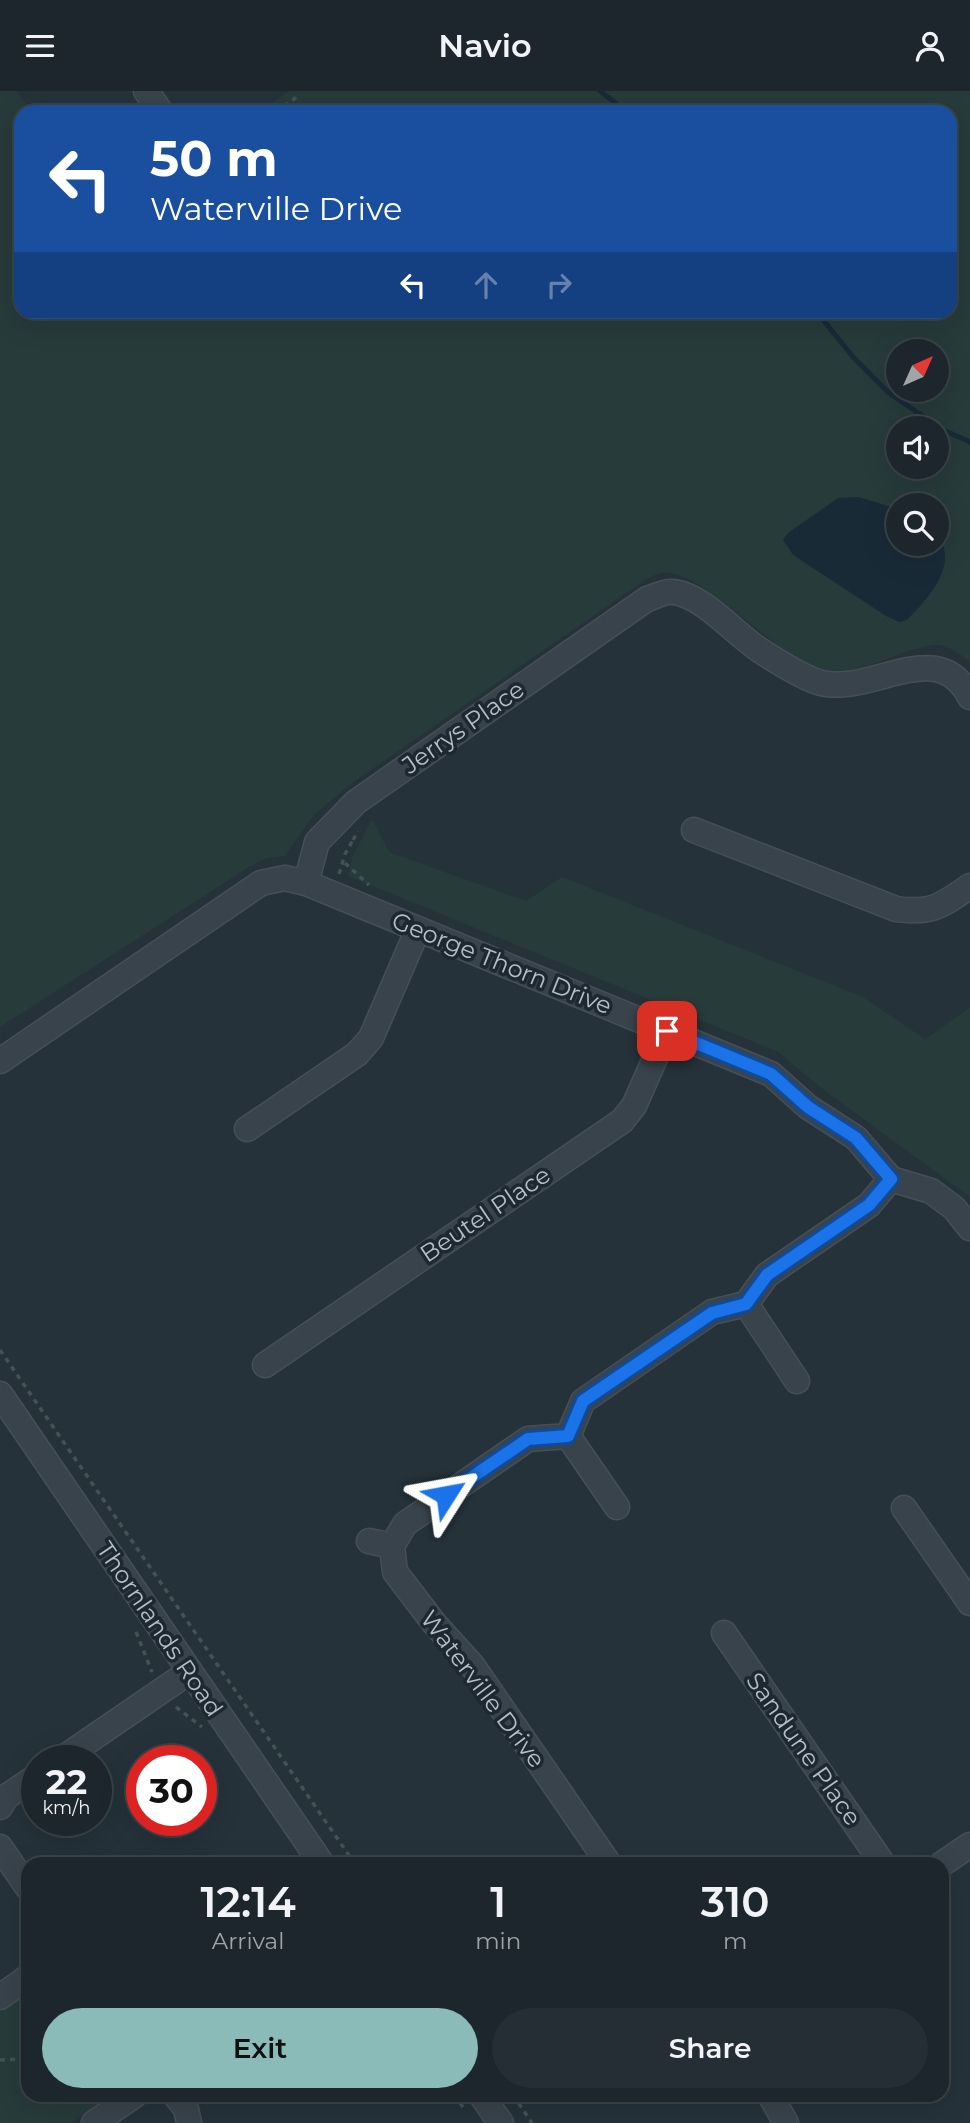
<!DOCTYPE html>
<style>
body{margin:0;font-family:Montserrat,sans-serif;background:#252e34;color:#f1f3f6;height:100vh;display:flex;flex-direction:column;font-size:26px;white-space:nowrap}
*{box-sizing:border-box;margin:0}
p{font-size:23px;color:#a0a5a9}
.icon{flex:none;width:38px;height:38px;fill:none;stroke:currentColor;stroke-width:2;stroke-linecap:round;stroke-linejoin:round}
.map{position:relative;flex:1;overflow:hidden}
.panel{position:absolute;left:21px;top:1766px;width:928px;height:245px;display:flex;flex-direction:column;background:#1c262c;border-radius:21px;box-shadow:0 7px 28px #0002,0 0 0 2px #3a4348}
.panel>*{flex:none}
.banner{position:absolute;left:14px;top:14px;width:943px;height:214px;border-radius:21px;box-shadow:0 7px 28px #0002,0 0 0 2px #3a4348;background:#1a4fa0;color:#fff;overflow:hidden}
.needle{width:46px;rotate:45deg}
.tools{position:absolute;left:886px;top:248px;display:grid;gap:14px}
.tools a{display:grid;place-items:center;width:63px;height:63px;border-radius:50%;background:#1c262c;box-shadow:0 7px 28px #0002,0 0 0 2px #3a4348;font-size:35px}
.speed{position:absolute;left:21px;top:1654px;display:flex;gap:14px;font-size:35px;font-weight:700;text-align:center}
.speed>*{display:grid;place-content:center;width:91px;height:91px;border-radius:50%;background:#1c262c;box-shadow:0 7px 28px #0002,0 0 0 2px #3a4348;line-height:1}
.speed small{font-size:18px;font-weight:400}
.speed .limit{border:10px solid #d22;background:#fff;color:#111}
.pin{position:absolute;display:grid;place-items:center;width:60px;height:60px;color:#fff;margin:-30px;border-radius:14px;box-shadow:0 4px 10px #0006}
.me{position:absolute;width:77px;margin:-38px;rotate:56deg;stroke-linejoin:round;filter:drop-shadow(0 0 5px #0008)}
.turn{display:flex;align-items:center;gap:24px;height:147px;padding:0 21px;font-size:32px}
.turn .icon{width:91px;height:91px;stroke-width:2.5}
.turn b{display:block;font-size:49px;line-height:60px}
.lanes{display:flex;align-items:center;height:66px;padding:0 21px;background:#0003;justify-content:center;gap:35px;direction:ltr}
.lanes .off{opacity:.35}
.eta{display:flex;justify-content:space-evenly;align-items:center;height:119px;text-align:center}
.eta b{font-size:42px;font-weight:600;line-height:49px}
.primary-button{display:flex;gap:14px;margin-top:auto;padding:14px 21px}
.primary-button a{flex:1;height:80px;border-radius:42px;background:#8bbbb9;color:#111;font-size:28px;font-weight:600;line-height:80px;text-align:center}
.primary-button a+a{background:#252e34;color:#f1f3f6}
header{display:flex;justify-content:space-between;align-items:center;height:91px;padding:0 21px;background:#1c262c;font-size:32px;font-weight:600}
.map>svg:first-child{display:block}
.green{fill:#273b3a;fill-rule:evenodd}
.water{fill:#192a37}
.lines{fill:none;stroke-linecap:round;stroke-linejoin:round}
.stream{stroke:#192a37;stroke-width:5}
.minor-casing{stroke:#454f57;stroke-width:27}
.path{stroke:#405452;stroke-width:3.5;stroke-dasharray:5 5;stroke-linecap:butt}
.minor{stroke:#39434b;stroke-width:24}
.route-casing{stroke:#114b97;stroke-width:18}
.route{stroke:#1a73e8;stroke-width:12}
.labels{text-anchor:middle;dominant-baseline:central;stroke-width:7;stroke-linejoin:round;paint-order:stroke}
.street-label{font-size:24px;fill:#b4bec6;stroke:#1e2830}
</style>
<header><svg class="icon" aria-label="menu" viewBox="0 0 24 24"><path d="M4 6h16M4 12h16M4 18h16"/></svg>Navio<svg class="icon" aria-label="person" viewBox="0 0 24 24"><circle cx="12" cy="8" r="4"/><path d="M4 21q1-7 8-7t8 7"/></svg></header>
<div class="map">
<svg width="970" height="2032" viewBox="0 0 970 2032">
<rect width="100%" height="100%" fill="#25323a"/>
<!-- green -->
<g class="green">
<path d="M0 0H17L31 21H21V220H950V21H259L289 0H970V571C961 563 945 552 932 554 890 561 853 592 809 574 770 558 698 477 663 482 658 482 652 486 648 487L348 695 313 725 285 765 267 767 249 776 0 936ZM898 261H936V299H898ZM898 338H936V376H898ZM898 415H936V453H898Z"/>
<polygon points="372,728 389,761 526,810 562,786 863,906 925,948 970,917 970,1106 820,996 778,961 348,785 352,767"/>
<polygon points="28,1901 28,2004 112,2004 71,2032 0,2032 0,1920"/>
</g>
<!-- water -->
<path class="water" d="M859 406 898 418V453H936V444C962 471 926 510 907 529L899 531 886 525 793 464 783 449 788 442 838 407Z"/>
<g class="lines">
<!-- stream -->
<g class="stream">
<polyline points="600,0 627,21"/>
<polyline points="816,220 853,266 889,302 943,339 970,351"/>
</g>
<!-- minor casing -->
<g class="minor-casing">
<g id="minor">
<polyline points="146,0 161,21"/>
<path d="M694 739 896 818C932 823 941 815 970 795"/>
<path d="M306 792 317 751 356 711 647 508C654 506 665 500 672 501 701 502 737 545 761 560 778 571 800 585 818 591 870 607 937 542 970 606"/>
<polyline points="0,970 261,792 285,787 306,792 771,983 808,1016 856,1047 891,1088 931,1100 954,1117 970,1137"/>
<polyline points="247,1038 357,963 371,947 418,838"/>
<polyline points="746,1213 797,1290"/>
<polyline points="265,1274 622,1030 634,1015 667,940"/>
<polyline points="0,1303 322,1773"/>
<polyline points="568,1345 617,1416"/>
<polyline points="904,1417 970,1512"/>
<polyline points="369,1450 392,1455"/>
<polyline points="724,1542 883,1773"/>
<polyline points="59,1670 189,1581"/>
<polyline points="0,1716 6,1706 37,1685"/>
<polyline points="0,1756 28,1797"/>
<polyline points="609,1773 472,1574 434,1532 395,1481 392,1455 405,1433 528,1348 568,1345 583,1310 712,1221 746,1213 767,1184 869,1114 891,1088"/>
<polyline points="942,1773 970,1754"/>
<polyline points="0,1906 28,1886"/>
<polyline points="175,2004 186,2018 189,2032"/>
<polyline points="481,2004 501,2032"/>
<polyline points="770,2004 786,2032"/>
<polyline points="94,2032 135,2004"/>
</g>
</g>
<!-- path -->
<g class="path">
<polyline points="276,21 298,5"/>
<polyline points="353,749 358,740"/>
<polyline points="345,772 369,794"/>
<polyline points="339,783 345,763 353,749"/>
<polyline points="0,1259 355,1773"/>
<polyline points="136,1541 152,1581"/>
<polyline points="176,1616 202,1636"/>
<polyline points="0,1969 24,1968 28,1965"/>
<polyline points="454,2004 463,2016"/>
<polyline points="513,2004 532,2032"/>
</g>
<!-- minor -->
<use href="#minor" class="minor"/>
</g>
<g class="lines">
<!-- route casing -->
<g class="route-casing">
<polyline id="route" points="446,1404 528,1348 568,1345 583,1310 712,1222 746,1213 767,1184 869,1114 891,1088 856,1047 808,1016 771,983 667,940"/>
</g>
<!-- route -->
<use href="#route" class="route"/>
</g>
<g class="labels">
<!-- street labels -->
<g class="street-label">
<text transform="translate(463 636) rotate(-35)">Jerrys Place</text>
<text transform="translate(502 872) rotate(22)">George Thorn Drive</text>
<text transform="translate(485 1123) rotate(-34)">Beutel Place</text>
<text transform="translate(160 1538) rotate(56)">Thornlands Road</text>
<text transform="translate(483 1598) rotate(53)">Waterville Drive</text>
<text transform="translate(804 1658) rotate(55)">Sandune Place</text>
</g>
</g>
</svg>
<div class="tools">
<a><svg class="needle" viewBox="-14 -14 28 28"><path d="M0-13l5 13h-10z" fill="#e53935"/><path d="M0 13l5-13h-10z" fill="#a0a5a9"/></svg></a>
<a><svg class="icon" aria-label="sound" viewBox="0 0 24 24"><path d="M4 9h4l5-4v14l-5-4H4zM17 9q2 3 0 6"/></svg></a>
<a><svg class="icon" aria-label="search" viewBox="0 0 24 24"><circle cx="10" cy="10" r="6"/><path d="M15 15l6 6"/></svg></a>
</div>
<div class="speed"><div>22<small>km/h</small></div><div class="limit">30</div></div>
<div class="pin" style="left:667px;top:940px;background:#d93025"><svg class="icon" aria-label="arrive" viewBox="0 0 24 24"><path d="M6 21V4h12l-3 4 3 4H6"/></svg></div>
<svg class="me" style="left:446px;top:1404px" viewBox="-20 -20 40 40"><path d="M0-17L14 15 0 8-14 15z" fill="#1a73e8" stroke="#fff" stroke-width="4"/></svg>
<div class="banner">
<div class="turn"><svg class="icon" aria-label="left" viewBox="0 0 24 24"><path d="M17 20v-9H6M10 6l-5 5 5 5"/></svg><div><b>50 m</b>Waterville Drive</div></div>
<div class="lanes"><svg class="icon" aria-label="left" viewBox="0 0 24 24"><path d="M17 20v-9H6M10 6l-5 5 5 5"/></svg><svg class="icon off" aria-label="ahead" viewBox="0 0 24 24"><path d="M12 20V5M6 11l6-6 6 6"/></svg><svg class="icon off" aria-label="right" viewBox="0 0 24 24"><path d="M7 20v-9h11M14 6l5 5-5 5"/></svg></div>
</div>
<section class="panel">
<div class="eta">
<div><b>12:14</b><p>Arrival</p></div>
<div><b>1</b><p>min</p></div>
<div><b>310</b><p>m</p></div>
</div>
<div class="primary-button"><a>Exit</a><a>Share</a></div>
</section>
</div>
